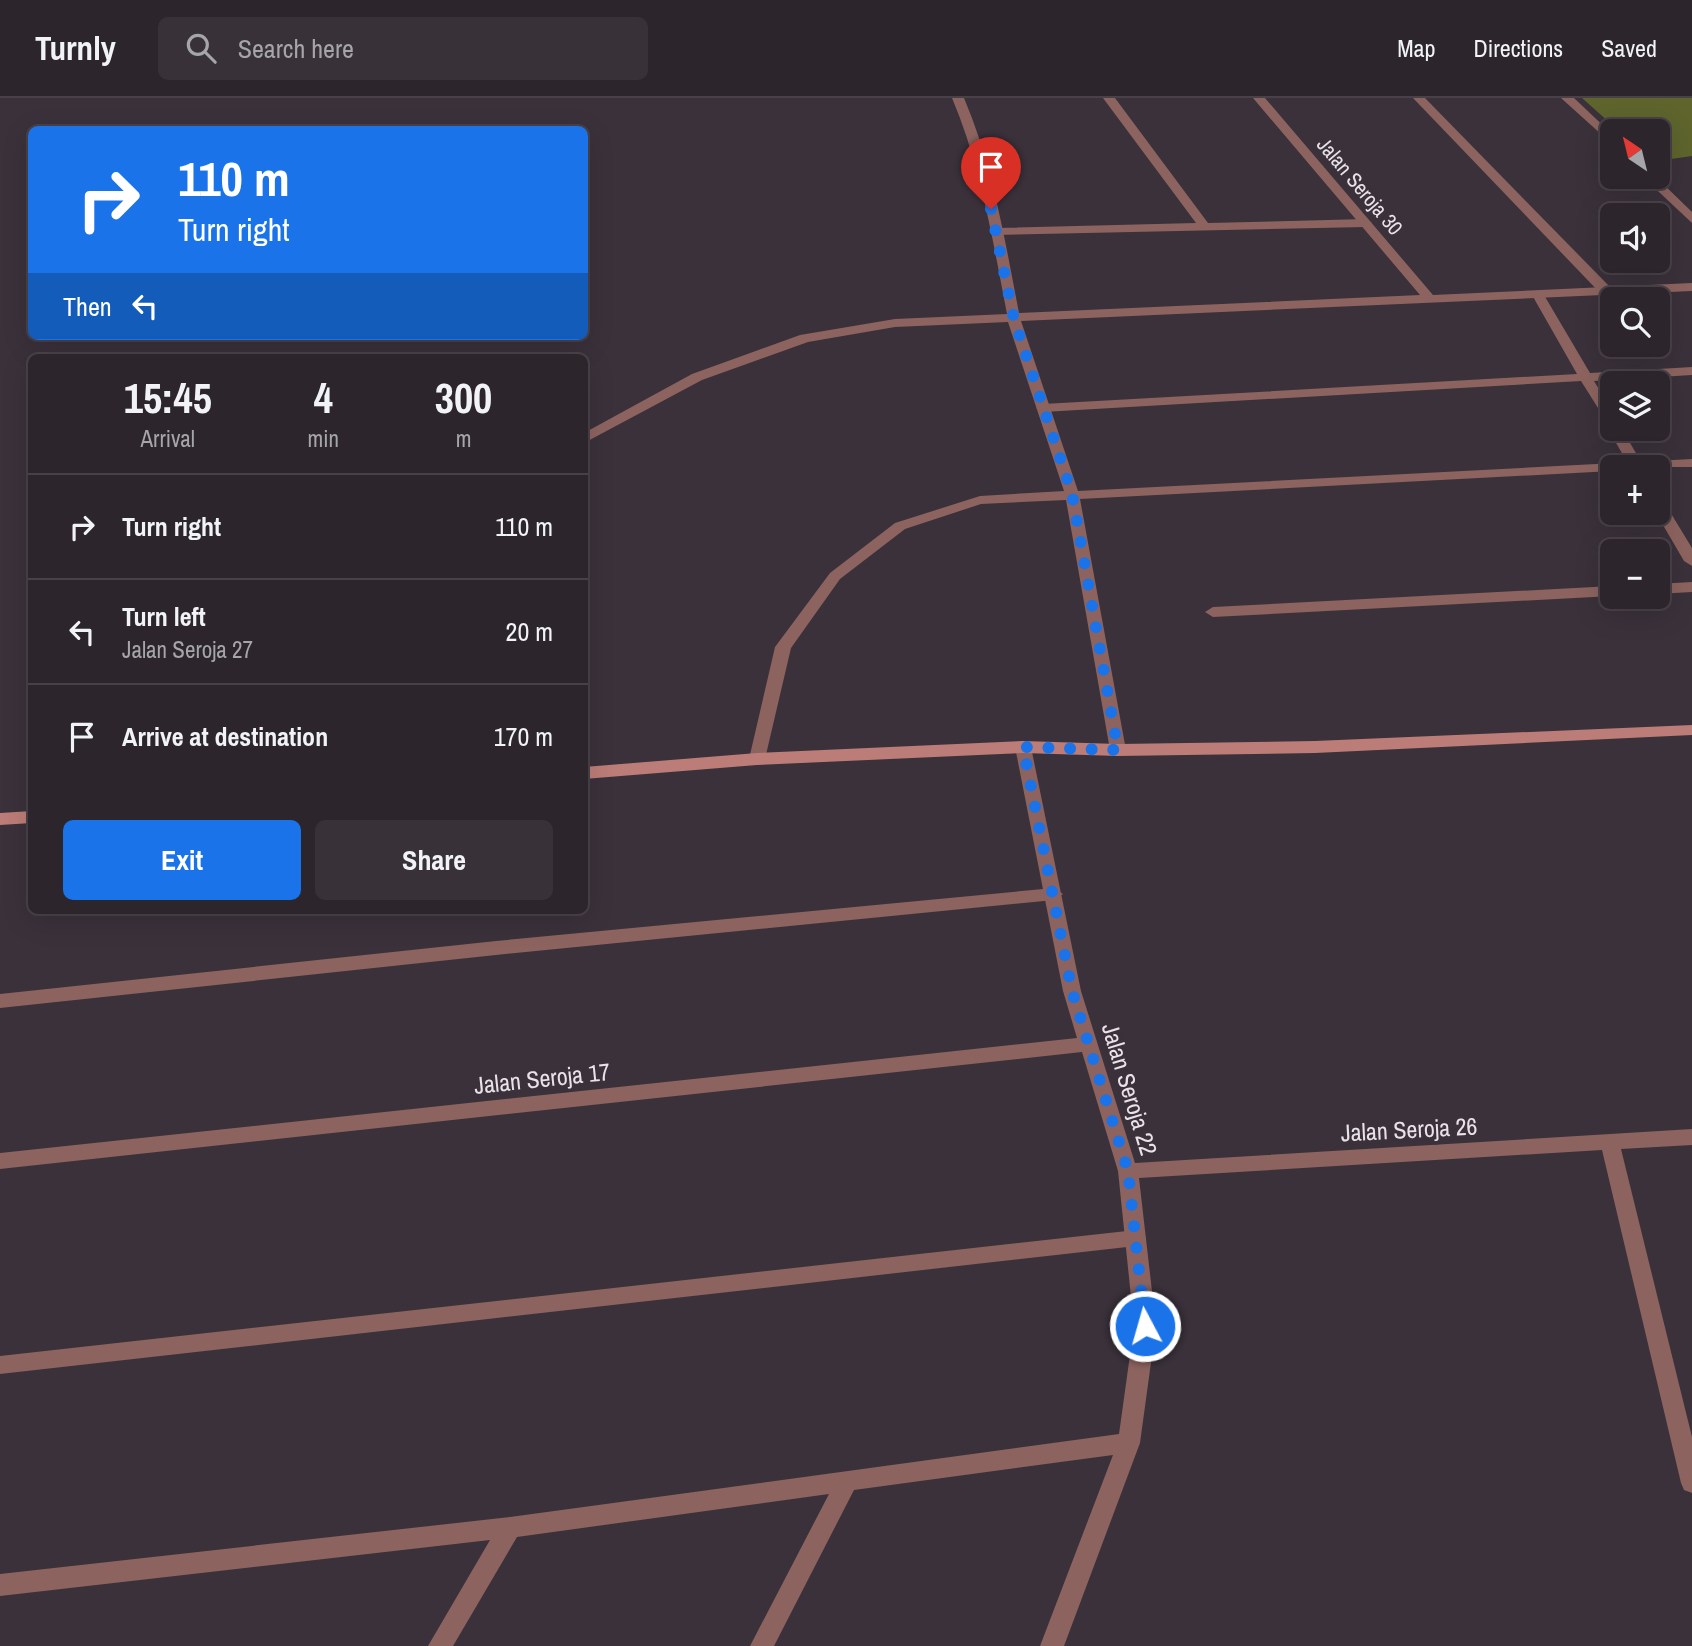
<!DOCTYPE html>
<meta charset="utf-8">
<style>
body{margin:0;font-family:"Archivo Narrow",sans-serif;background:#383138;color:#f1f3f6;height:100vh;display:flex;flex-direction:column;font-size:26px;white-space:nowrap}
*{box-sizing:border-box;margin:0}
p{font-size:23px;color:#a6a5a9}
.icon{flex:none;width:38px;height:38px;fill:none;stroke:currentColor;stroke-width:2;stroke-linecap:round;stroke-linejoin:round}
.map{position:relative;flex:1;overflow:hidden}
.side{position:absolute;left:28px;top:256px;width:560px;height:560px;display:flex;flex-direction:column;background:#2c252c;border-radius:10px;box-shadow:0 7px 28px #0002,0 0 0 2px #484248}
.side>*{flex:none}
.top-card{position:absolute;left:28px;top:28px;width:560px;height:214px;border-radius:10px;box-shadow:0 7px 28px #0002,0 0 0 2px #484248;background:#1a73e8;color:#fff;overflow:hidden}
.needle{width:46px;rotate:325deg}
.tools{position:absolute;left:1600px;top:21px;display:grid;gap:14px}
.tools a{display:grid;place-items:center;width:70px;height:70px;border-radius:10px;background:#2c252c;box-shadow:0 7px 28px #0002,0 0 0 2px #484248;font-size:35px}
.pin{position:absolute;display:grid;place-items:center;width:60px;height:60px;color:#fff;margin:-72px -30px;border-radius:50% 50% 50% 0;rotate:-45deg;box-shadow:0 0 7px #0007}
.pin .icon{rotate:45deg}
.me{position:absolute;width:77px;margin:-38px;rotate:354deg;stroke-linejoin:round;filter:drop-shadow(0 0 5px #0008)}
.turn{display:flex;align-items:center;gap:24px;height:147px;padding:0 35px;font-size:32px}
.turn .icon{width:91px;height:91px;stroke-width:2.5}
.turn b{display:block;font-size:49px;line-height:60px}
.then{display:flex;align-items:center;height:66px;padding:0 35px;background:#0003;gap:14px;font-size:26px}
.eta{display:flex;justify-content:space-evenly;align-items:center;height:119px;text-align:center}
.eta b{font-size:42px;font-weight:700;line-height:49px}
.action{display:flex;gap:14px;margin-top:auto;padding:14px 35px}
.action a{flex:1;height:80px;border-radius:10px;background:#1a73e8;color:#fff;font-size:28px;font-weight:700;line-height:80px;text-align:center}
.action a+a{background:#383138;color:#f1f3f6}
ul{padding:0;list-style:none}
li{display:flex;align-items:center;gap:21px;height:105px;padding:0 35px;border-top:2px solid #484248}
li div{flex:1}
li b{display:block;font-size:26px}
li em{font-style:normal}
header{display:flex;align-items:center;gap:42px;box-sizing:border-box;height:98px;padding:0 35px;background:#2c252c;border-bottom:2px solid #484248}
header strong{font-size:33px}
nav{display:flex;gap:38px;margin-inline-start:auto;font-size:24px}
.search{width:490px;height:63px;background:#383138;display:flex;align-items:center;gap:18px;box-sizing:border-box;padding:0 24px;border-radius:10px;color:#a6a5a9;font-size:26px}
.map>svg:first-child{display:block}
.green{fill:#5e642c}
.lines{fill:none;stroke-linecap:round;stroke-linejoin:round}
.lane{fill:#8c635f;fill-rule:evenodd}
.street{fill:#8c635f;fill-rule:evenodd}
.secondary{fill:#bc7c77;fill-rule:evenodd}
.route{stroke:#1a73e8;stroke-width:12;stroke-dasharray:0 21.6}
.labels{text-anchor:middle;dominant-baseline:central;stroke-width:7;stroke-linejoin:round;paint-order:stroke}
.far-street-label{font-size:21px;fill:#e9e3e9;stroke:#3a313b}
.street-label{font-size:24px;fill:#e9e3e9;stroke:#3a313b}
</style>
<header>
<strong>Turnly</strong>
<div class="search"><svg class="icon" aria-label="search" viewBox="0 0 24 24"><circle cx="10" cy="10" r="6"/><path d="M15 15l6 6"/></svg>Search here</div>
<nav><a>Map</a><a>Directions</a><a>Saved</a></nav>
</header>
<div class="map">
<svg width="1692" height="1548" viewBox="0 0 1692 1548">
<rect width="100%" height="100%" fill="#3a313b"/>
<!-- green -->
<polygon class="green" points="1582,0 1692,0 1692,58 1657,63 1657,33 1619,33"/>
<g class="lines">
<!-- lane -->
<g class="lane">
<polygon points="1103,0 1115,0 1208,125 1366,121 1372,125 1366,129 993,137 993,131 997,130 1196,125"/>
<polygon points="1413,0 1425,0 1611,190 1611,196 1601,196"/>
<polygon points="1538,193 1544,197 1590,275 1692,269 1692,277 1594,283 1612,313 1612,331 1622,331 1644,369 1630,369 1608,331 1610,329 1581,283 1043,314 1036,310 1043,306 1577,276 1532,197"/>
<polygon points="1657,400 1664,404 1692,450 1692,468 1684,463 1656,415"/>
<polygon points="1692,484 1692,494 1657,496 1657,486"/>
<polygon points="1612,488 1612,498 1213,519 1205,514 1213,509"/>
<polygon points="1054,790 1063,796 1054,802 496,857 0,910 0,896 496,843"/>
<polygon points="1136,1132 1143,1134 1146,1140 1143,1146 1136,1148 0,1276 0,1258"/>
</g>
<!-- street -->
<g class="street">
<path d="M952 0H964C993 68 1005 143 1019 215L1420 197 1253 0H1265L1433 197 1692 185V193L1021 223 1078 393 1692 361V369H1612V373L1080 401 1126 652 1118 658 1110 652 1066 402 981 406 905 431 840 481 791 550 765 661 757 667 751 665 749 661 775 549 830 475 895 425 980 398 1064 393 1008 224 895 229 808 244 702 282 584 345V335L692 276 800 237 895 221 1007 216C993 144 981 68 952 0Z"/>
<polygon points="1561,0 1574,0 1612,36 1612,46"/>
<polygon points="1643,79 1656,79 1692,114 1692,125"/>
<polygon points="1023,643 1031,649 1081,893 1135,1065 1692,1031 1692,1047 1621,1051 1692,1339 1692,1395 1684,1392 1681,1385 1602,1052 1139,1080 1156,1228 1140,1345 1064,1548 1040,1548 1113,1357 854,1392 774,1548 750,1548 829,1396 517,1439 453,1548 428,1548 490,1442 0,1498 0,1476 510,1419 1119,1336 1134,1228 1118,1073 1082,954 0,1071 0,1055 1077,940 1063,893 1015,649"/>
</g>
<!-- secondary -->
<g class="secondary">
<polygon points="1692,627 1692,637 1315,655 1118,658 1023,655 757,667 584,681 584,669 757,655 1023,643 1118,646 1315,643"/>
<polygon points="32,713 32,725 0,727 0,715"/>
</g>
</g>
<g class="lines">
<!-- route -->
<polyline class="route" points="991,111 1014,221 1072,396 1118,652 1023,649 1072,893 1128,1073 1145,1228"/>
</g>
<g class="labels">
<!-- far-street labels -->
<g class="far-street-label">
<text transform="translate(1360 88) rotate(50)">Jalan Seroja 30</text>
</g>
<!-- street labels -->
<g class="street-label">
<text transform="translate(542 980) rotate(-6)">Jalan Seroja 17</text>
<text transform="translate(1130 991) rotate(73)">Jalan Seroja 22</text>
<text transform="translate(1409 1031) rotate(-3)">Jalan Seroja 26</text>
</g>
</g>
</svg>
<div class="tools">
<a><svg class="needle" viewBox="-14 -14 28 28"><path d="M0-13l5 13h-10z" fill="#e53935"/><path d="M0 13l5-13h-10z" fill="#a6a5a9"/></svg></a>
<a><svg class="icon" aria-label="sound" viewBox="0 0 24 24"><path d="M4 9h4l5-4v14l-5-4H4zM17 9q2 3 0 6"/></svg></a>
<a><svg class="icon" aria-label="search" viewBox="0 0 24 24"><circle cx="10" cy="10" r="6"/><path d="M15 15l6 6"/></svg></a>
<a><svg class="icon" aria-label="layers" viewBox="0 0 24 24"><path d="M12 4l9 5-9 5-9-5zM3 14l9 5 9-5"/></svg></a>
<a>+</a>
<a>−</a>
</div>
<div class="pin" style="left:991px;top:111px;background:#d93025"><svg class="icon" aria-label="arrive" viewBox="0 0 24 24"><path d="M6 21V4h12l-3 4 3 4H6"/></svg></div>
<svg class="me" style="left:1145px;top:1228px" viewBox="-20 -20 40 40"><circle r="17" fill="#1a73e8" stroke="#fff" stroke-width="3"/><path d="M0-11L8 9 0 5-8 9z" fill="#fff"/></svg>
<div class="top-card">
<div class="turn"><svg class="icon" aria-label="right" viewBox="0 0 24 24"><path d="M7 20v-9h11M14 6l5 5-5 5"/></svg><div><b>110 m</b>Turn right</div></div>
<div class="then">Then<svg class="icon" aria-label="left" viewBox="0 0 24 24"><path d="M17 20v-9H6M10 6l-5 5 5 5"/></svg></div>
</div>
<section class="side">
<div class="eta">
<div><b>15:45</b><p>Arrival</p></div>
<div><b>4</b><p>min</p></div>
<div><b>300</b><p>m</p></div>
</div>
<ul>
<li><svg class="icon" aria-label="right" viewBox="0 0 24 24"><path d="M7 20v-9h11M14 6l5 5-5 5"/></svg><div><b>Turn right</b></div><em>110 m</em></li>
<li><svg class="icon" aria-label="left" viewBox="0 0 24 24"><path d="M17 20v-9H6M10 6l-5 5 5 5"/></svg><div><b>Turn left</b><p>Jalan Seroja 27</p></div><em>20 m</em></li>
<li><svg class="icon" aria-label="arrive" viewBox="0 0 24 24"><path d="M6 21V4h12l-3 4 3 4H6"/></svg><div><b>Arrive at destination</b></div><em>170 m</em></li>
</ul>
<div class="action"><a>Exit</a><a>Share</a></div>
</section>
</div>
